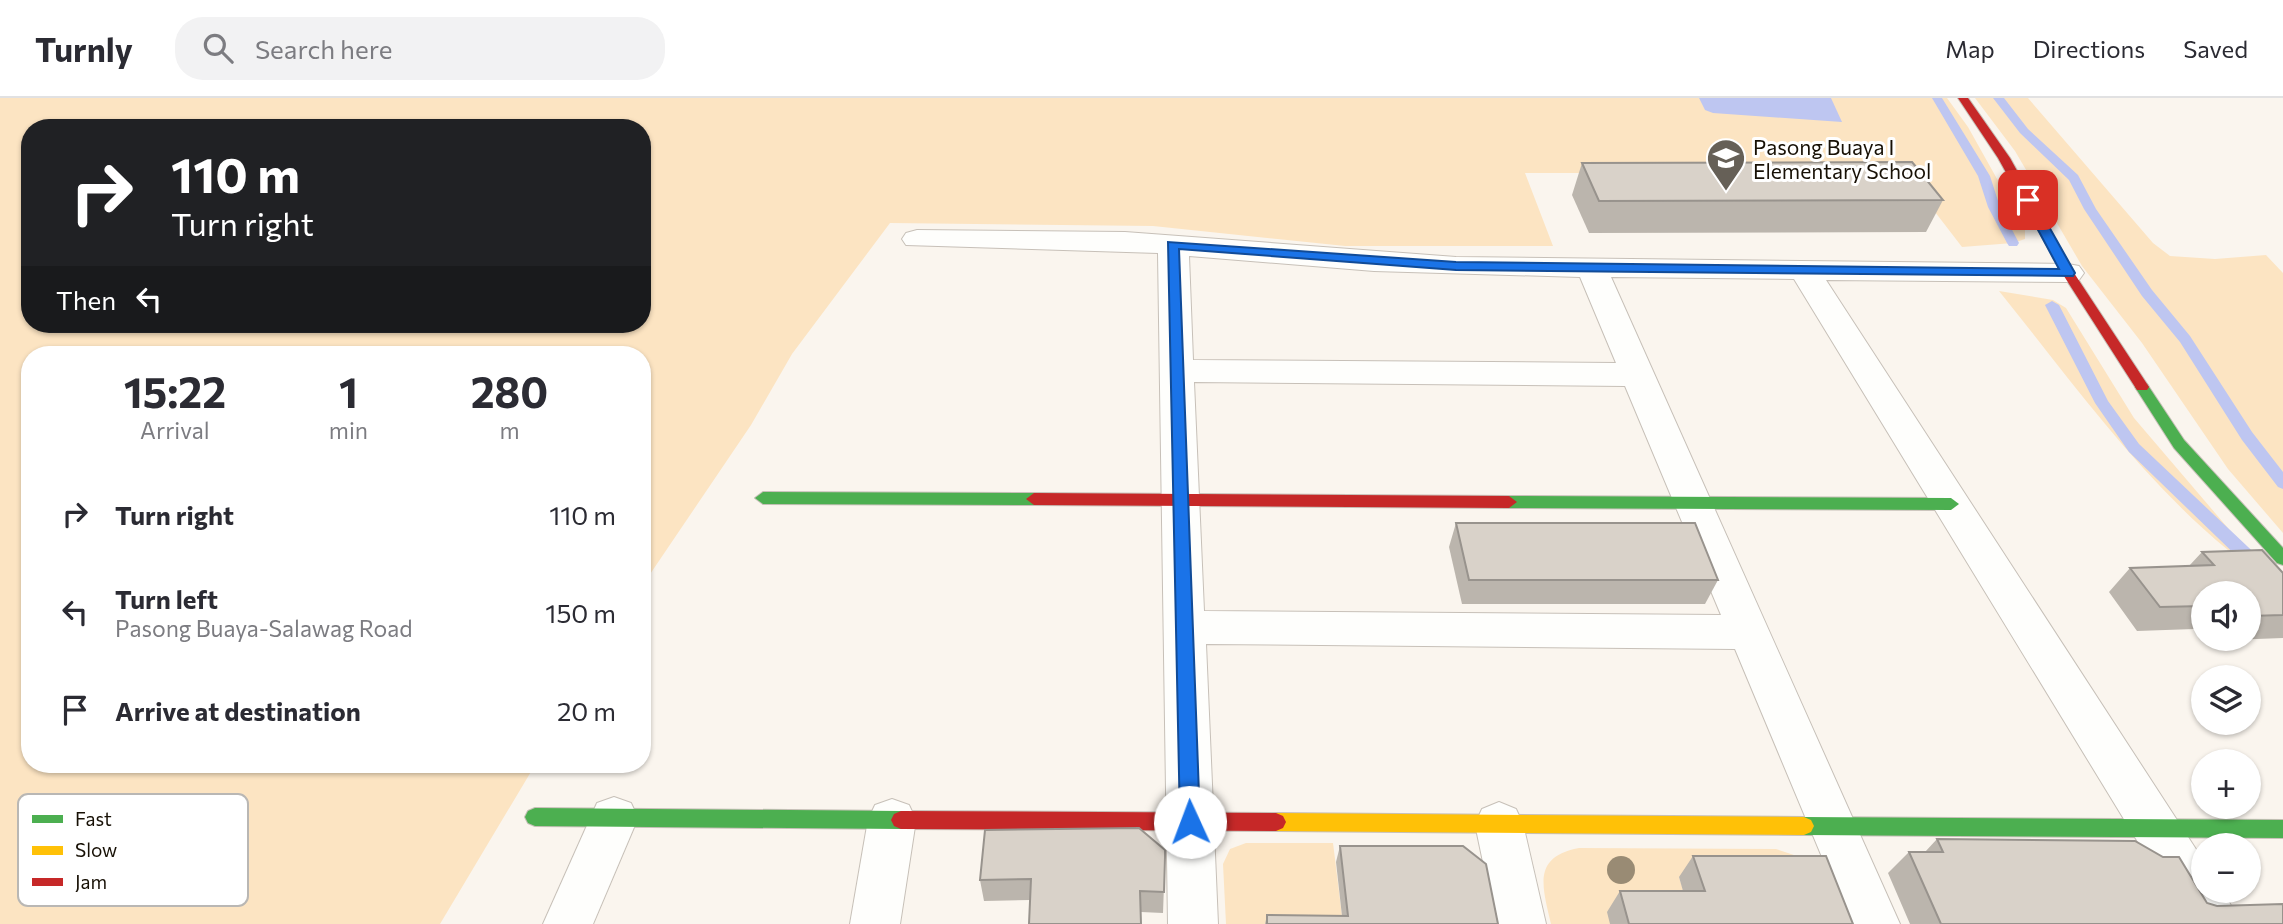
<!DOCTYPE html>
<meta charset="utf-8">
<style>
body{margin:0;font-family:Commissioner,sans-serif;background:#f2f2f3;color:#2b2b33;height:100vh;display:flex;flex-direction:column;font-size:26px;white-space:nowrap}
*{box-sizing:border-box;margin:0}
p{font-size:23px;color:#7c7c81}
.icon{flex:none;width:38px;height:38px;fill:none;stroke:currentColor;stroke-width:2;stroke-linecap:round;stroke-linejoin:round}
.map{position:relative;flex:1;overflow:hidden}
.drawer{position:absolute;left:21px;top:248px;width:630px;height:427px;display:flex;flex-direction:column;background:#fff;border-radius:28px;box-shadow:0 2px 5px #0004}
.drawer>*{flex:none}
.top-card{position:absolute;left:21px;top:21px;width:630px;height:214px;border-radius:28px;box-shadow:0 2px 5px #0004;background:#202124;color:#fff;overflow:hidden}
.buttons{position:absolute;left:2191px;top:483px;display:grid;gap:14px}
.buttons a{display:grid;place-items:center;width:70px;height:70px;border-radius:50%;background:#fff;box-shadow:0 2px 5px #0004;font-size:35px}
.pin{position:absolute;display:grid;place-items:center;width:60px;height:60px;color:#fff;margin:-30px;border-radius:14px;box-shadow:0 4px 10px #0006}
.me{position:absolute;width:77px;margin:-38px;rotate:358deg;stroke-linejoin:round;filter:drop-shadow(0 0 5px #0008)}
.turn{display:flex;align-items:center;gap:24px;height:147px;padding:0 35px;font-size:32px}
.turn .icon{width:91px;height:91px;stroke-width:2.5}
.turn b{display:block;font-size:49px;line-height:60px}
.then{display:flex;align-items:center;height:66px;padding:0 35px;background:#0003;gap:14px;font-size:26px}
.eta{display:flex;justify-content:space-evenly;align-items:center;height:119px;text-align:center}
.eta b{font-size:42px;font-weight:700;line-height:49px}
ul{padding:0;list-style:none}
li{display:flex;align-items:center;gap:21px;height:98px;padding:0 35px}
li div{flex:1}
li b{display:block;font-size:26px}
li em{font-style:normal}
header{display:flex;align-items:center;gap:42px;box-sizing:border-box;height:98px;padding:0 35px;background:#fff;border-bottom:2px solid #e1e1e2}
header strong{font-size:33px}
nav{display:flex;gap:38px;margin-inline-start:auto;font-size:24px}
.search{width:490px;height:63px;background:#f2f2f3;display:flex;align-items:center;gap:18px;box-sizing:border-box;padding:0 24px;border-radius:28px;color:#7c7c81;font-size:26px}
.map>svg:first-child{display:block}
.green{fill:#fce4c2;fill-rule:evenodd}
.water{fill:#bec6f1}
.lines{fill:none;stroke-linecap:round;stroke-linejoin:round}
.stream{fill:#bec6f1;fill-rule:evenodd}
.street-casing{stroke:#c7c0b8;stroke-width:2}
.fast-casing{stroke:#c7c0b8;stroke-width:2}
.slow-casing{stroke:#c7c0b8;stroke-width:2}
.jam-casing{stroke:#c7c0b8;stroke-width:2}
.street{fill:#fefefc;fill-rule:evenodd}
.fast{fill:#4caf50;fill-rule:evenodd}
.slow{fill:#ffc107;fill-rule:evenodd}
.jam{fill:#c62828;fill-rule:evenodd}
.tree{fill:#998b74}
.wall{fill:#bbb5ad;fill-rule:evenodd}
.building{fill:#d9d2c9;stroke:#98938d;stroke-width:2}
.route{fill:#1a73e8;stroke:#114b97;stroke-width:2}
.labels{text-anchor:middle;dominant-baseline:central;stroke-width:6;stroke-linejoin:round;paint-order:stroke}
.far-poi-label{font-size:21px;fill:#171005;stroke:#fff;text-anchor:start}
.key{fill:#fff;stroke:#b9b7b4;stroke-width:2}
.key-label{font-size:19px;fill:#171005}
</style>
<header>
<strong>Turnly</strong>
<div class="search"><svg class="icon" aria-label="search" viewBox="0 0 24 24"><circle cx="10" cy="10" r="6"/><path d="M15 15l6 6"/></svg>Search here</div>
<nav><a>Map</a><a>Directions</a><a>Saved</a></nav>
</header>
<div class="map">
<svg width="2283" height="826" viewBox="0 0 2283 826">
<rect width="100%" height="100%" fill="#faf5ee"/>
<!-- green -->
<g class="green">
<path d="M0 0H1947L1968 29 2025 131V141L2013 145 1962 149 1905 75H1525L1553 148H1345L1153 128 890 125 792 256 751 327 642 488V257H30V667H535L440 826H0ZM30 30H642V226H30Z"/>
<polygon points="1975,0 2028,0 2153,145 2170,158 2215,161 2266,157 2283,175 2283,435 2228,371 2142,245 2082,168 2015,53"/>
<path d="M1999 193 2053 202 2066 210 2134 320 2239 443 2283 485C2265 474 2244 465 2228 452 2139 379 2071 282 1999 193Z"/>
<polygon points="1333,745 1343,826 1226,826 1223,766 1230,751 1246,745"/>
<path d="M1579 750 1776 751 1800 759 1679 779 1694 826H1551C1543 790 1531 759 1579 750Z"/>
</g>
<!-- water -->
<polygon class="water" points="1699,0 1831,0 1842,24 1713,15 1705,12"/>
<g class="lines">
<!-- stream -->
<g class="stream">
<polygon points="1932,0 1942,0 1990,78 2000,109 2019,145 2017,148 2009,148 2007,145 1988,109 1978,78"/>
<polygon points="1993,0 2004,0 2028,31 2078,77 2096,111 2152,192 2190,238 2252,334 2283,374 2283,391 2278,389 2242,342 2180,244 2142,198 2084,111 2069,82 2020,35"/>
<polygon points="2052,203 2059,207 2108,303 2139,346 2283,482 2283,498 2277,497 2129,354 2095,305 2045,207"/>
</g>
<!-- street casing -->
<g class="street-casing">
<g id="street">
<path d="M917 132 1125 134 1456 159 2068 166 2079 168 2084 175 2079 182 2068 184 1826 182 2203 762V793H2223L2241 826H2188L1794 181 1611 179 1900 826H1850L1735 551 1206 546 1218 826H1168L1158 155 906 147 902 141 906 135ZM1189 158 1374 173 1580 179 1616 265 1193 262ZM1194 284 1625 288 1721 517 1204 513Z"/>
<polygon points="614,699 631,705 638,720 593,826 543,826 597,705"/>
<polygon points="892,701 909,707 916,722 900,826 850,826 868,722 875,707"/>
<polygon points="1499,704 1516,711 1523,726 1546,826 1496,826 1475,726 1482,711"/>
</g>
</g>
<!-- fast casing -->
<g class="fast-casing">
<g id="fast">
<polygon points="2142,284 2147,286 2184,342 2283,450 2283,467 2277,465 2174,350 2135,289"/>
<polygon points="763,394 1034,395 1042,401 1034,407 763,406 755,400"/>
<polygon points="1509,398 1951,400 1959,406 1951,412 1509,410 1501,404"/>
<polygon points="535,710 901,713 908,716 911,722 908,728 901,731 535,728 528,725 525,719 528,713"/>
<polygon points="1804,719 2283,722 2283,740 1804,737 1797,734 1794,728 1797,722"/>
</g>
</g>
<!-- slow casing -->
<g class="slow-casing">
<polygon id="slow" points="1276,715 1804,719 1811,722 1814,728 1811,734 1804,737 1276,733 1269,730 1266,724 1269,718"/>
</g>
<!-- jam casing -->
<g class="jam-casing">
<g id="jam">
<polygon points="1958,0 1968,0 2010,60 2074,175 2149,289 2147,292 2137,292 2062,175 1998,60"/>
<polygon points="1034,395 1509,398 1517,404 1509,410 1034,407 1026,401"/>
<polygon points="901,713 1276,715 1283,718 1286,724 1283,730 1276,733 901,731 894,728 891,722 894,716"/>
</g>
</g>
<!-- street -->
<use href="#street" class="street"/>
<!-- fast -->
<use href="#fast" class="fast"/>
<!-- slow -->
<use href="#slow" class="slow"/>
<!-- jam -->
<use href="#jam" class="jam"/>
</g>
<!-- trees -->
<circle class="tree" cx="1621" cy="772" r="14"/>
<!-- wall -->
<g class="wall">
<polygon points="1582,65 1943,102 1926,134 1589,135 1572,97"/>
<polygon points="1456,425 1718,482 1705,506 1462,506 1449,449"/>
<path d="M2202 454 2283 475V540L2203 543 2194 531 2137 533 2109 494 2130 470 2189 468ZM2203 495H2249V541H2203Z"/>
<polygon points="1937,741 2207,805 2283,826 1910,826 1888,775 1909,754 1925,754"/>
<polygon points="1340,748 1498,826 1265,826 1267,817 1342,818 1336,764"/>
<polygon points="1693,758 1853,826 1610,826 1607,814 1620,793 1683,793 1679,779"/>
<polygon points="1165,759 1163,815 1141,814 1030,802 984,803 980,782"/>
</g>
<!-- building -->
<g class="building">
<polygon points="1912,64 1943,102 1599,103 1582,65"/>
<polygon points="1456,425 1695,425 1718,482 1469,482"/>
<polygon points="2262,452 2283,475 2283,517 2249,518 2249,495 2203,495 2203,508 2160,509 2130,470 2214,467 2202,454"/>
<polygon points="1139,730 1165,752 1165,759 1164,794 1140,793 1141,826 1029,826 1031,781 980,782 985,732"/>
<polygon points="1937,741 2135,743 2163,759 2179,759 2207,805 2217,808 2283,806 2283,826 1941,826 1909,754 1943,754"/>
<polygon points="1340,748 1463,748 1486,766 1498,826 1267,826 1267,817 1348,818"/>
<polygon points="1693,758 1826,758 1853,826 1629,826 1620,793 1705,793"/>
</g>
<!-- route -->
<polygon class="route" points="2028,99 2034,102 2075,175 2073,178 1456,172 1179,151 1200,724 1197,730 1190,733 1183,730 1180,724 1168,144 1456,164 2059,171 2022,102"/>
<!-- icons -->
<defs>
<g id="school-pin" transform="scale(2.0125)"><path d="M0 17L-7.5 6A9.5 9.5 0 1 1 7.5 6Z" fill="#666057" stroke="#fff"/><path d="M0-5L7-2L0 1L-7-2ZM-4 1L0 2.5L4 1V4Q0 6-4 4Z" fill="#fff"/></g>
</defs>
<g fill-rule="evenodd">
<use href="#school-pin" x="1726" y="60"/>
</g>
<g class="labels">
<!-- far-poi labels -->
<g class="far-poi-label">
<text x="1753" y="48">Pasong Buaya I<tspan x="1753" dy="24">Elementary School</tspan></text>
</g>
</g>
<!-- legend -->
<rect x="18" y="696" width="230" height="112" rx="10" class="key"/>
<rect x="32" y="717" width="31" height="8" fill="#4caf50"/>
<rect x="32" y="748" width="31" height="9" fill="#ffc107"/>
<rect x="32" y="780" width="31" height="8" fill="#c62828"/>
<g class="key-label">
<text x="75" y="728">Fast</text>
<text x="75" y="759">Slow</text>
<text x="75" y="791">Jam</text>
</g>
</svg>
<div class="buttons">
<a><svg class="icon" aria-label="sound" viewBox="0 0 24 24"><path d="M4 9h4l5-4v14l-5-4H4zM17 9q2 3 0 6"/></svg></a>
<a><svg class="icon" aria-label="layers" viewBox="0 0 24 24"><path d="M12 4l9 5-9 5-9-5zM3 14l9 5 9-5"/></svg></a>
<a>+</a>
<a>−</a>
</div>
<div class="pin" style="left:2028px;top:102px;background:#d93025"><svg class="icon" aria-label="arrive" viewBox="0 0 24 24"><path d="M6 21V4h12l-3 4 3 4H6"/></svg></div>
<svg class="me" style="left:1190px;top:724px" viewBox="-20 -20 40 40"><circle r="19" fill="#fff"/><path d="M0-13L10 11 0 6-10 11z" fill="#1a73e8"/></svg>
<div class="top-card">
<div class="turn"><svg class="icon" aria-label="right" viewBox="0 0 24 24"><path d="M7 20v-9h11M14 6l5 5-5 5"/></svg><div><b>110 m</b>Turn right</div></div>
<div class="then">Then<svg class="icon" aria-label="left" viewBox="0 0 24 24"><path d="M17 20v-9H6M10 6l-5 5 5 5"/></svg></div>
</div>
<section class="drawer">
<div class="eta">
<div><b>15:22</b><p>Arrival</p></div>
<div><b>1</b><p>min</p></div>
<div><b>280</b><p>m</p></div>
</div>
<ul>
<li><svg class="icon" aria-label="right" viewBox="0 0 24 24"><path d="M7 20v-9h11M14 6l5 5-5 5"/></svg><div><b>Turn right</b></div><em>110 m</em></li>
<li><svg class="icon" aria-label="left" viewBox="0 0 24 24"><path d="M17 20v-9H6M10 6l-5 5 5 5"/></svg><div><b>Turn left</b><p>Pasong Buaya-Salawag Road</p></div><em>150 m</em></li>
<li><svg class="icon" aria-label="arrive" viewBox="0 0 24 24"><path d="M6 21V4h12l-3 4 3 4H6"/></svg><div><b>Arrive at destination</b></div><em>20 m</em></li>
</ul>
</section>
</div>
